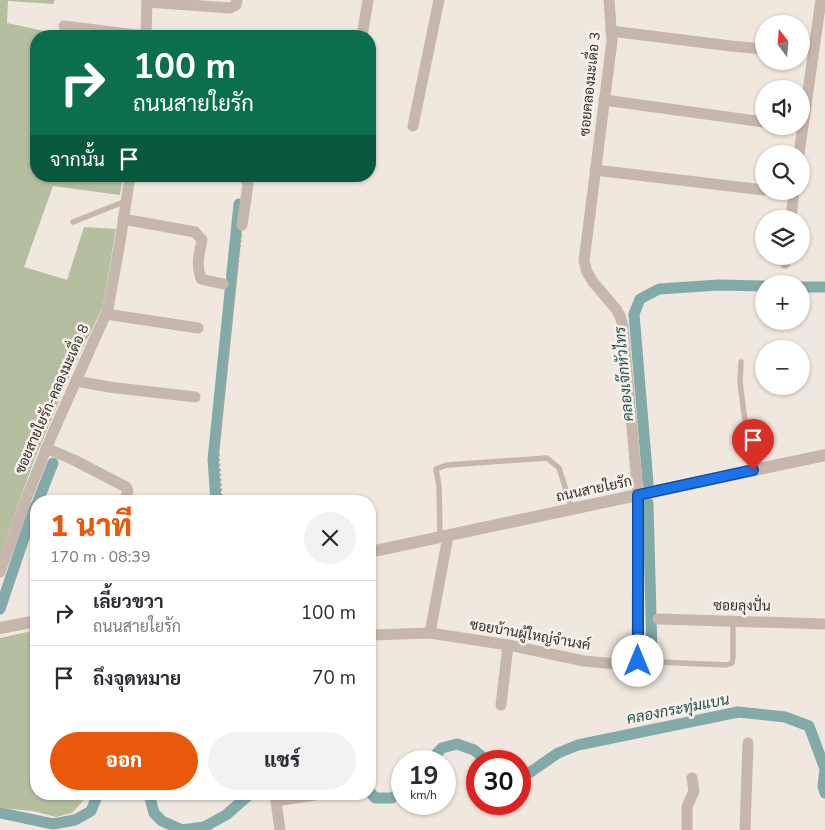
<!DOCTYPE html>
<html lang="th">
<meta charset="utf-8">
<style>
body{margin:0;font-family:"Nunito Sans",Sarabun,sans-serif;background:#f2f2f3;color:#2b2b33;height:100vh;display:flex;flex-direction:column;font-size:19px;white-space:nowrap}
*{box-sizing:border-box;margin:0}
p{font-size:16px;color:#7c7c81}
.icon{flex:none;width:28px;height:28px;fill:none;stroke:currentColor;stroke-width:2;stroke-linecap:round;stroke-linejoin:round}
.map{position:relative;flex:1;overflow:hidden}
.side{position:absolute;left:30px;top:495px;width:346px;height:305px;display:flex;flex-direction:column;background:#fff;border-radius:20px;box-shadow:0 1px 4px #0004}
.side>*{flex:none}
.top-card{position:absolute;left:30px;top:30px;width:346px;height:152px;border-radius:20px;box-shadow:0 1px 4px #0004;background:#0b6e4f;color:#fff;overflow:hidden}
.needle{width:32px;rotate:344deg}
.fabs{position:absolute;left:755px;top:15px;display:grid;gap:10px}
.fabs a{display:grid;place-items:center;width:55px;height:55px;border-radius:50%;background:#fff;box-shadow:0 1px 4px #0004;font-size:25px}
.speed{position:absolute;left:391px;top:750px;display:flex;gap:10px;font-size:25px;font-weight:700;text-align:center}
.speed>*{display:grid;place-content:center;width:65px;height:65px;border-radius:50%;background:#fff;box-shadow:0 1px 4px #0004;line-height:1}
.speed small{font-size:12px;font-weight:400}
.speed .limit{border:8px solid #d22;background:#fff;color:#111}
.pin{position:absolute;display:grid;place-items:center;width:42px;height:42px;color:#fff;margin:-51px -21px;border-radius:50% 50% 50% 0;rotate:-45deg;box-shadow:0 0 5px #0007}
.pin .icon{rotate:45deg}
.me{position:absolute;width:55px;margin:-28px;rotate:0deg;stroke-linejoin:round;filter:drop-shadow(0 0 4px #0008)}
.turn{display:flex;align-items:center;gap:18px;height:105px;padding:0 20px;font-size:22px}
.turn .icon{width:65px;height:65px;stroke-width:2.5}
.turn b{display:block;font-size:35px;line-height:42px}
.then{display:flex;align-items:center;height:48px;padding:0 20px;background:#0003;gap:10px;font-size:19px}
.round{display:grid;place-items:center;flex:none;width:52px;height:52px;border-radius:26px;background:#f2f2f3}
.summary{display:flex;align-items:center;justify-content:space-between;height:85px;padding:0 20px}
h1{font-size:30px;font-weight:800;line-height:38px;color:#ea580c}
.button{display:flex;gap:10px;margin-top:auto;padding:10px 20px}
.button a{flex:1;height:58px;border-radius:30px;background:#ea580c;color:#fff;font-size:20px;font-weight:800;line-height:58px;text-align:center}
.button a+a{background:#f2f2f3;color:#2b2b33}
ul{padding:0;list-style:none}
li{display:flex;align-items:center;gap:15px;height:65px;padding:0 20px;border-top:1px solid #e1e1e2}
li div{flex:1}
li b{display:block;font-size:19px}
li em{font-style:normal}
.map>svg:first-child{display:block}
.green{fill:#b6bea0}
.lines{fill:none;stroke-linecap:round;stroke-linejoin:round}
.canal{stroke:#81aaa9;stroke-width:11}
.path{stroke:#b3a096;stroke-width:2;stroke-dasharray:2.5 2.5;stroke-linecap:butt}
.service{stroke:#c7b6ac;stroke-width:5.5}
.minor{stroke:#c7b6ac;stroke-width:11}
.tertiary{stroke:#c7b6ac;stroke-width:12}
.route-casing{stroke:#114b97;stroke-width:12}
.route{stroke:#1a73e8;stroke-width:9}
.labels{text-anchor:middle;dominant-baseline:central;stroke-width:5;stroke-linejoin:round;paint-order:stroke}
.street-label{font-size:14px;fill:#362d2a;stroke:#f8f1eb}
.water-label{font-size:15px;font-style:italic;fill:#245352;stroke:#f8f1eb}
</style>
<div class="map">
<svg width="825" height="830" viewBox="0 0 825 830">
<rect width="100%" height="100%" fill="#f0e7df"/>
<!-- green -->
<g class="green">
<polygon points="0,0 55,0 53,4 8,1 7,23 44,31 43,36 36,36 36,176 123,176 120,195 53,186 24,267 67,280 84,227 116,229 103,306 70,375 33,463 0,556"/>
<polygon points="36,630 36,794 89,794 72,813 56,817 33,811 0,808 0,638"/>
</g>
<g class="lines">
<!-- canal -->
<g class="canal">
<polyline points="801,287 825,287"/>
<polyline points="648,483 634,314 640,299 659,289 719,285 764,286"/>
<polyline points="38,501 53,463"/>
<polyline points="216,501 213,460 239,204"/>
<polyline points="648,503 652,653"/>
<polyline points="0,609 29,523 36,505"/>
<polyline points="430,761 442,748 457,744 474,750 487,761"/>
<polyline points="520,773 529,773 558,753 578,745 738,712 785,717 809,726 825,769 823,786 825,793"/>
<polyline points="370,792 375,798 392,798 402,791"/>
<polyline points="149,794 154,813 162,821 182,830 204,827 226,815 250,794"/>
<polyline points="0,813 53,824 75,820 91,811 98,794"/>
</g>
<!-- path -->
<polyline class="path" points="222,501 218,446 241,235"/>
<!-- service -->
<g class="service">
<polyline points="73,222 126,201"/>
<polyline points="741,362 740,382 744,414 753,470"/>
<polyline points="440,537 439,486 436,469 447,465 547,458 559,468 572,509"/>
<polyline points="637,661 726,665 732,663 733,658 733,621"/>
</g>
<!-- minor -->
<g class="minor">
<polyline points="147,2 230,8 236,5 237,0"/>
<polyline points="64,26 144,36"/>
<polyline points="611,31 731,46 764,49"/>
<polyline points="146,36 147,0"/>
<polyline points="362,36 368,0"/>
<polyline points="604,100 764,122"/>
<polyline points="413,126 439,0"/>
<polyline points="799,154 821,0"/>
<polyline points="595,170 764,190"/>
<polyline points="776,191 794,193"/>
<path d="M123 219 195 232 202 240C199 254 196 265 201 279L223 284"/>
<polyline points="791,219 794,191"/>
<polyline points="242,225 248,185 245,176"/>
<polyline points="785,263 786,256"/>
<polyline points="106,314 198,328"/>
<polyline points="76,381 109,387 195,397"/>
<polyline points="46,448 74,460 126,487 128,491 124,501"/>
<polyline points="0,572 27,497 51,437 108,309 121,236 130,176"/>
<polyline points="658,619 825,624"/>
<polyline points="430,633 448,536"/>
<polyline points="370,635 430,633 508,645 584,661 627,665 637,661 638,495 623,326 620,316 616,309 593,282 587,272 584,261 612,41 609,0"/>
<polyline points="501,705 508,645"/>
<polyline points="280,830 276,801 321,794"/>
<polyline points="687,830 687,807 694,791 692,778"/>
<polyline points="745,830 748,743"/>
</g>
<!-- tertiary -->
<g class="tertiary">
<polyline points="370,552 825,455"/>
<polyline points="0,628 36,621"/>
</g>
</g>
<g class="lines">
<!-- route casing -->
<g class="route-casing">
<polyline id="route" points="638,661 638,495 753,470"/>
</g>
<!-- route -->
<use href="#route" class="route"/>
</g>
<g class="labels">
<!-- street labels -->
<g class="street-label">
<text transform="translate(590 84) rotate(-84)">ซอยคลองมะเดื่อ 3</text>
<text transform="translate(52 399) rotate(-66)">ซอยสายใยรัก-คลองมะเดื่อ 8</text>
<text transform="translate(594 489) rotate(-12)">ถนนสายใยรัก</text>
<text transform="translate(742 606) rotate(1)">ซอยลุงปั่น</text>
<text transform="translate(530 635) rotate(10)">ซอยบ้านผู้ใหญ่จำนงค์</text>
</g>
<!-- water labels -->
<g class="water-label">
<text transform="translate(624 374) rotate(-95)">คลองเจ๊กหัวไทร</text>
<text transform="translate(678 709) rotate(-11)">คลองกระทุ่มแบน</text>
</g>
</g>
</svg>
<div class="fabs">
<a><svg class="needle" viewBox="-14 -14 28 28"><path d="M0-13l5 13h-10z" fill="#e53935"/><path d="M0 13l5-13h-10z" fill="#7c7c81"/></svg></a>
<a><svg class="icon" aria-label="sound" viewBox="0 0 24 24"><path d="M4 9h4l5-4v14l-5-4H4zM17 9q2 3 0 6"/></svg></a>
<a><svg class="icon" aria-label="search" viewBox="0 0 24 24"><circle cx="10" cy="10" r="6"/><path d="M15 15l6 6"/></svg></a>
<a><svg class="icon" aria-label="layers" viewBox="0 0 24 24"><path d="M12 4l9 5-9 5-9-5zM3 14l9 5 9-5"/></svg></a>
<a>+</a>
<a>−</a>
</div>
<div class="speed"><div>19<small>km/h</small></div><div class="limit">30</div></div>
<div class="pin" style="left:753px;top:470px;background:#d93025"><svg class="icon" aria-label="arrive" viewBox="0 0 24 24"><path d="M6 21V4h12l-3 4 3 4H6"/></svg></div>
<svg class="me" style="left:638px;top:661px" viewBox="-20 -20 40 40"><circle r="19" fill="#fff"/><path d="M0-13L10 11 0 6-10 11z" fill="#1a73e8"/></svg>
<div class="top-card">
<div class="turn"><svg class="icon" aria-label="right" viewBox="0 0 24 24"><path d="M7 20v-9h11M14 6l5 5-5 5"/></svg><div><b>100 m</b>ถนนสายใยรัก</div></div>
<div class="then">จากนั้น<svg class="icon" aria-label="arrive" viewBox="0 0 24 24"><path d="M6 21V4h12l-3 4 3 4H6"/></svg></div>
</div>
<section class="side">
<div class="summary"><div><h1>1 นาที</h1><p>170 m · 08:39</p></div><a class="round"><svg class="icon" aria-label="close" viewBox="0 0 24 24"><path d="M6 6l12 12M18 6L6 18"/></svg></a></div>
<ul>
<li><svg class="icon" aria-label="right" viewBox="0 0 24 24"><path d="M7 20v-9h11M14 6l5 5-5 5"/></svg><div><b>เลี้ยวขวา</b><p>ถนนสายใยรัก</p></div><em>100 m</em></li>
<li><svg class="icon" aria-label="arrive" viewBox="0 0 24 24"><path d="M6 21V4h12l-3 4 3 4H6"/></svg><div><b>ถึงจุดหมาย</b></div><em>70 m</em></li>
</ul>
<div class="button"><a>ออก</a><a>แชร์</a></div>
</section>
</div>
